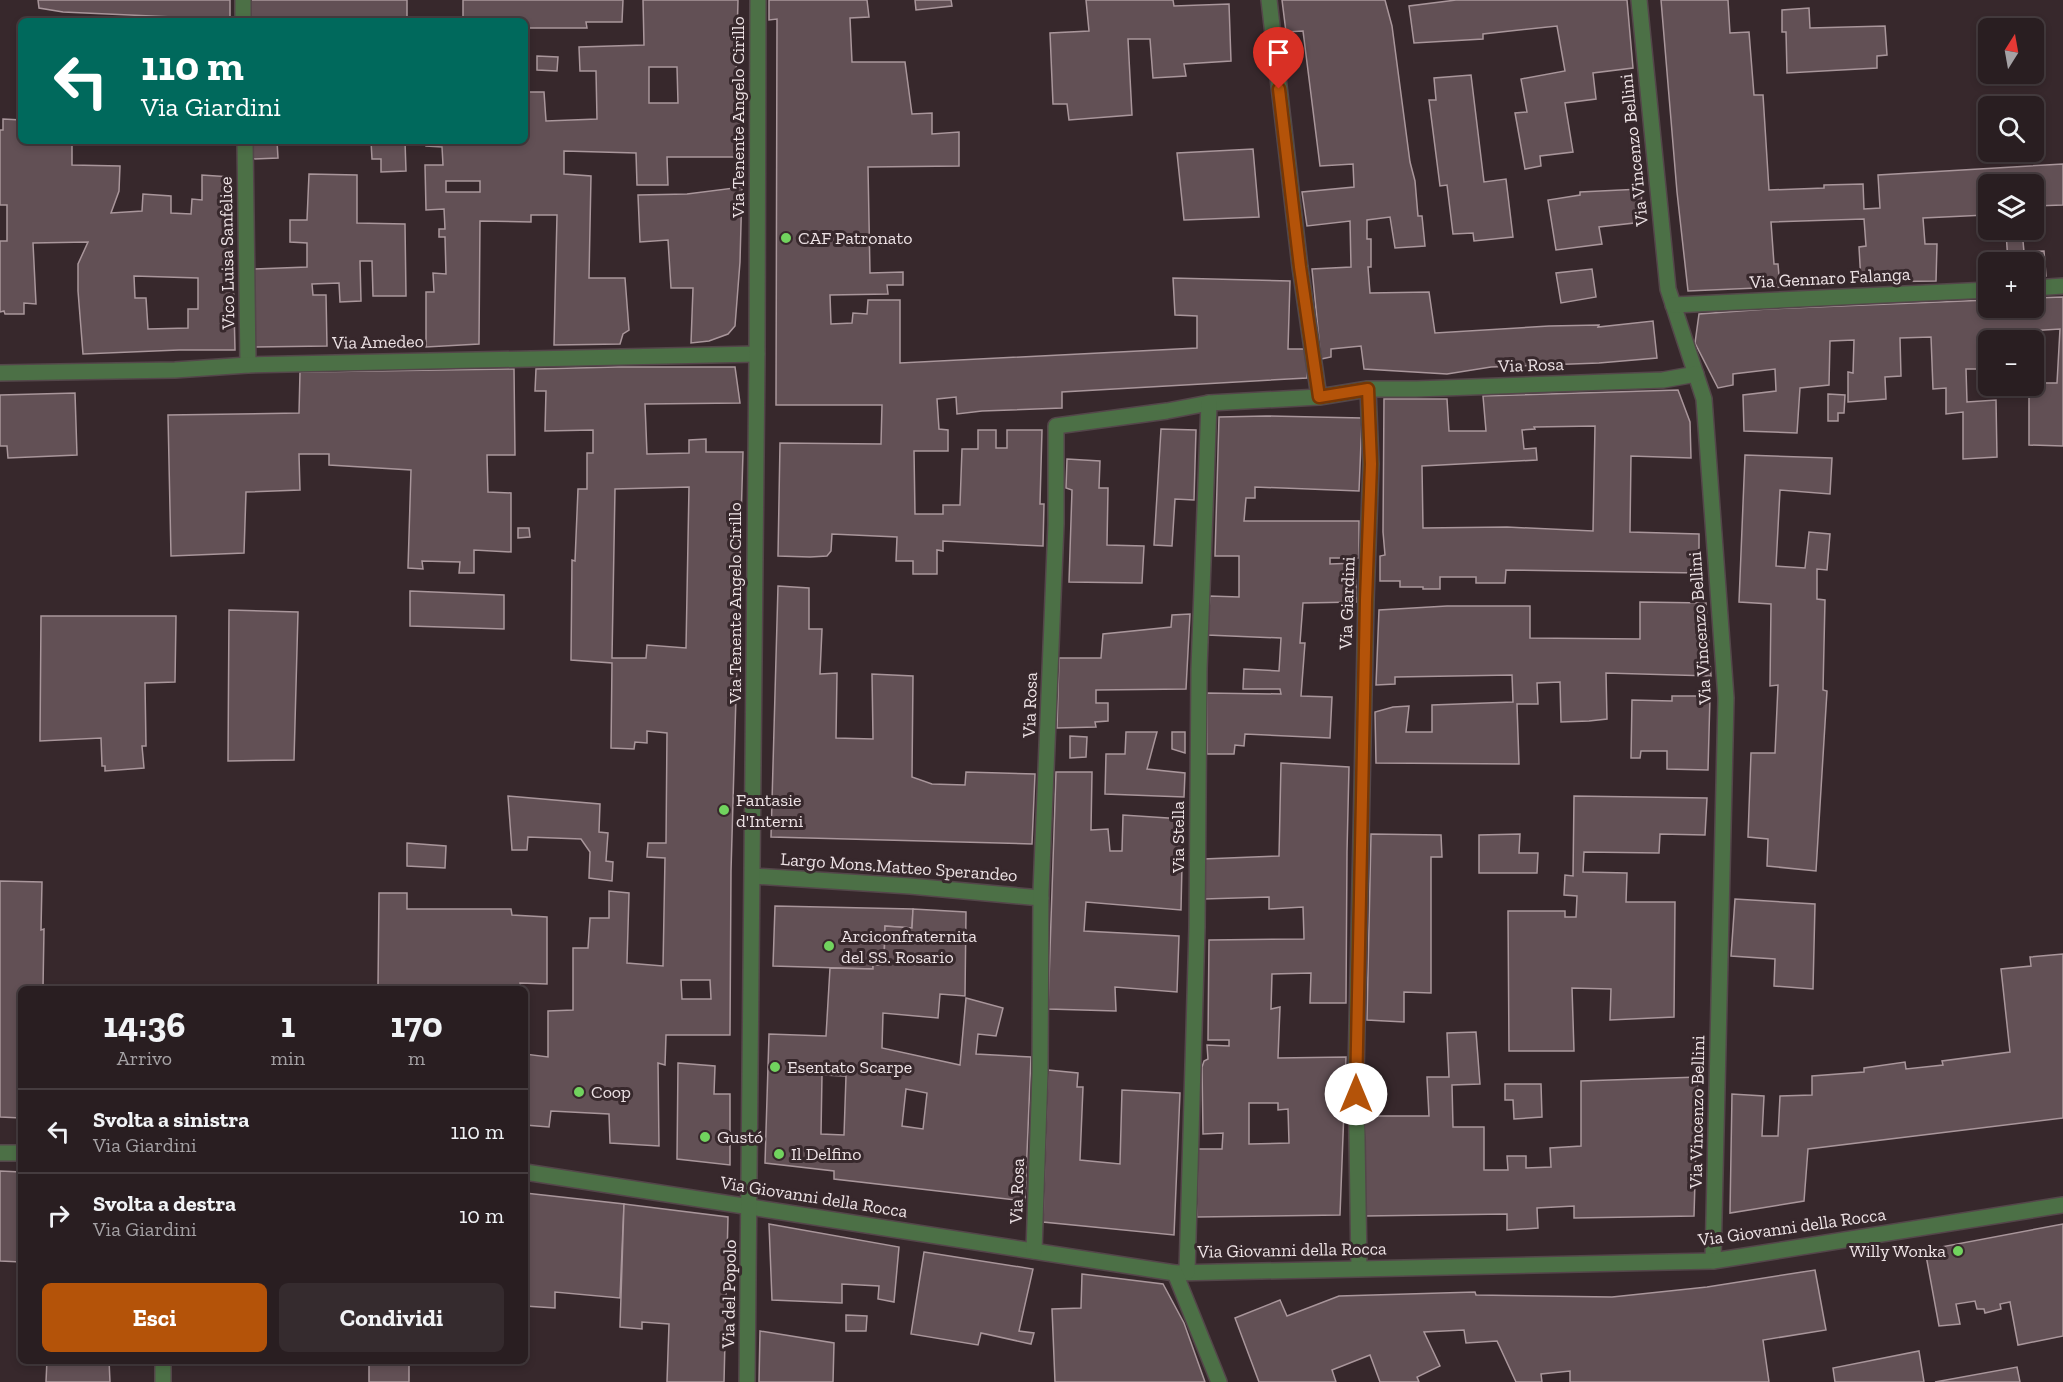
<!DOCTYPE html>
<html lang="it">
<meta charset="utf-8">
<style>
body{margin:0;font-family:"Zilla Slab",serif;background:#352b2e;color:#f1f3f6;height:100vh;display:flex;flex-direction:column;font-size:22px;white-space:nowrap}
*{box-sizing:border-box;margin:0}
p{font-size:20px;color:#a5a2a5}
.icon{flex:none;width:33px;height:33px;fill:none;stroke:currentColor;stroke-width:2;stroke-linecap:round;stroke-linejoin:round}
.map{position:relative;flex:1;overflow:hidden}
.details{position:absolute;left:18px;top:986px;width:510px;height:378px;display:flex;flex-direction:column;background:#291e21;border-radius:9px;box-shadow:0 3px 9px #0003,0 0 0 2px #453c3f}
.details>*{flex:none}
.top-card{position:absolute;left:18px;top:18px;width:510px;height:126px;border-radius:9px;box-shadow:0 3px 9px #0003,0 0 0 2px #453c3f;background:#00695c;color:#fff;overflow:hidden}
.needle{width:39px;rotate:11deg}
.fabs{position:absolute;left:1978px;top:18px;display:grid;gap:12px}
.fabs a{display:grid;place-items:center;width:66px;height:66px;border-radius:9px;background:#291e21;box-shadow:0 3px 9px #0003,0 0 0 2px #453c3f;font-size:30px}
.pin{position:absolute;display:grid;place-items:center;width:51px;height:51px;color:#fff;margin:-62px -26px;border-radius:50% 50% 50% 0;rotate:-45deg;box-shadow:0 0 6px #0007}
.pin .icon{rotate:45deg}
.me{position:absolute;width:66px;margin:-33px;rotate:0deg;stroke-linejoin:round;filter:drop-shadow(0 0 4px #0008)}
.turn{display:flex;align-items:center;gap:21px;height:126px;padding:0 24px;font-size:27px}
.turn .icon{width:78px;height:78px;stroke-width:2.5}
.turn b{display:block;font-size:42px;line-height:51px}
.eta{display:flex;justify-content:space-evenly;align-items:center;height:102px;text-align:center}
.eta b{font-size:36px;font-weight:800;line-height:42px}
.button{display:flex;gap:12px;margin-top:auto;padding:12px 24px}
.button a{flex:1;height:69px;border-radius:9px;background:#b45309;color:#fff;font-size:24px;font-weight:800;line-height:69px;text-align:center}
.button a+a{background:#352b2e;color:#f1f3f6}
ul{padding:0;list-style:none}
li{display:flex;align-items:center;gap:18px;height:84px;padding:0 24px;border-top:2px solid #453c3f}
li div{flex:1}
li b{display:block;font-size:22px}
li em{font-style:normal}
.map>svg:first-child{display:block}
.building{fill:#625055;stroke:#a9969b;stroke-width:1.5;fill-rule:evenodd}
.lines{fill:none;stroke-linecap:round;stroke-linejoin:round}
.minor-casing{stroke:#54464a;stroke-width:18}
.minor{stroke:#4c7046;stroke-width:15}
.route-casing{stroke:#753606;stroke-width:15}
.route{stroke:#b45309;stroke-width:10}
.poi-dot{fill:#71d35e;stroke:#37282c;stroke-width:2}
.labels{text-anchor:middle;dominant-baseline:central;stroke-width:6;stroke-linejoin:round;paint-order:stroke}
.street-label{font-size:18px;fill:#ede2e5;stroke:#37282c}
.poi-label{font-size:18px;fill:#ede2e5;stroke:#37282c;text-anchor:start}
</style>
<div class="map">
<svg width="2063" height="1382" viewBox="0 0 2063 1382">
<rect width="100%" height="100%" fill="#37282c"/>
<!-- building -->
<g class="building">
<polygon points="38,0 230,0 230,21 195,21 195,18 63,12 39,8"/>
<polygon points="250,0 407,0 407,21 271,21 249,19"/>
<polygon points="463,0 623,0 622,22 586,22 587,28 525,28 525,21 463,21"/>
<path d="M643 0H738L736 81H741L742 157H667L668 185H637L636 153 564 151V174L591 176 589 278H625L629 330 623 334 620 344 554 345 557 215H531V222L480 221 479 344 426 347V292H434L433 273 446 274 445 237H439V229H445L444 209 426 210 425 165H443L442 147 426 146V141H525V92H544L546 121 597 119 596 71H580L579 47 644 45ZM649 67H677L678 103H649ZM446 181H480V192H446Z"/>
<polygon points="769,0 867,0 869,17 850,18 852,62 905,62 912,114 932,113 932,134 959,132 959,166 868,167 870,273 903,272 903,285 887,285 888,294 830,295 831,324 852,323 853,313 867,314 868,300 900,300 900,363 1197,348 1197,316 1175,315 1173,278 1290,281 1288,349 1309,349 1307,378 1062,392 1062,408 982,411 957,414 956,397 937,399 939,429 948,430 948,451 914,451 915,514 943,514 943,505 960,505 962,449 978,449 978,430 996,430 996,448 1007,448 1007,430 1042,430 1040,504 1044,504 1043,546 943,541 943,551 937,550 937,574 913,574 913,561 896,561 897,537 832,534 831,551 827,556 810,557 778,556 780,443 881,444 882,405 776,405 777,19 769,20"/>
<polygon points="915,0 951,0 952,6 916,10"/>
<polygon points="1086,0 1173,0 1174,6 1229,4 1231,61 1184,64 1186,76 1153,78 1150,39 1128,39 1132,115 1069,120 1067,104 1053,104 1050,33 1089,31"/>
<polygon points="1282,0 1385,0 1392,26 1410,162 1415,181 1418,216 1422,216 1425,246 1395,248 1390,217 1367,220 1367,239 1371,239 1371,267 1368,267 1370,293 1429,292 1435,333 1549,326 1599,325 1598,327 1653,321 1657,358 1599,363 1491,367 1447,374 1364,369 1361,346 1331,349 1331,357 1321,359 1312,269 1351,267 1350,221 1307,226 1302,192 1354,187 1353,164 1320,166 1303,31 1286,32"/>
<polygon points="1456,0 1627,0 1633,68 1593,73 1596,99 1565,103 1573,152 1540,156 1541,166 1525,169 1515,113 1527,112 1521,79 1565,71 1557,26 1483,34 1483,39 1414,43 1409,6"/>
<polygon points="1661,0 1728,0 1730,33 1749,32 1754,95 1763,95 1769,190 1824,188 1824,185 1863,184 1864,209 1880,208 1878,175 2063,164 2063,205 2034,206 2034,184 1989,184 1989,230 2022,230 2024,252 2044,251 2046,276 2034,276 2034,262 2008,262 2006,232 1987,233 1986,215 1923,218 1925,244 1937,244 1936,281 1861,282 1859,247 1866,246 1864,219 1771,222 1774,264 1778,264 1780,287 1688,291 1677,192"/>
<polygon points="1809,8 1810,28 1885,26 1887,55 1877,56 1877,68 1787,73 1786,32 1782,32 1782,10"/>
<polygon points="537,56 558,57 557,71 537,70"/>
<polygon points="1471,75 1484,182 1506,179 1513,237 1474,241 1473,233 1453,234 1447,185 1440,186 1429,100 1436,100 1434,78"/>
<path d="M3 119 21 120V141H72V165L120 166 119 191 111 213 142 211 143 194 171 196V213L191 214 192 199 202 200V175L231 177 235 350H179L83 354 78 291V264L88 242 33 243 36 304 24 303V314H5L4 311 0 312V241H7V205H0V130H3ZM134 276 198 278V309H188V328L148 329 146 298H135Z"/>
<polygon points="251,141 277,141 278,158 252,159"/>
<polygon points="371,141 405,141 406,171 381,172 381,159 372,159"/>
<polygon points="1253,149 1259,217 1184,220 1177,153"/>
<polygon points="309,174 357,175 357,223 405,224 406,296 373,296 372,261 360,261 361,301 340,302 339,283 312,284 313,295 326,295 327,346 253,347 253,269 307,267 307,243 290,242 290,220 307,220"/>
<polygon points="742,187 740,262 735,326 728,334 709,341 691,343 693,288 671,288 668,240 640,242 638,195 687,194"/>
<polygon points="1641,189 1643,222 1599,227 1602,244 1556,250 1548,200 1580,195 1580,192"/>
<polygon points="1592,269 1596,297 1561,303 1556,273"/>
<polygon points="2063,297 2063,446 2029,445 2029,386 2034,386 2034,383 2057,383 2060,329 1995,333 1995,340 1989,340 1989,369 1966,369 1967,402 1996,400 1997,457 1963,459 1963,412 1946,414 1946,388 1933,389 1931,337 1900,338 1901,376 1885,377 1886,399 1848,402 1848,372 1853,373 1854,340 1830,341 1829,385 1800,388 1797,433 1744,431 1743,395 1776,391 1775,369 1733,374 1733,385 1718,388 1695,343 1699,314 1767,309 1989,300 1989,308 2034,308 2034,298"/>
<path d="M618 367H735L740 403 645 404 647 454 689 453V440L706 439V452H743L731 871 730 1035H666L665 1065 658 1063 659 1146 610 1143 609 1114 551 1111 549 1127 525 1125V1054L548 1057V1011L573 1010V948H588L590 918H609V891L629 893 627 963 663 966 665 858 647 857 648 843H666L667 733 647 731V743L635 742 634 749 611 748 612 663 571 660 572 560 575 561 578 489H587V453H593V430L545 431 546 391H535L536 369ZM689 487 686 648 647 645 646 658H612L615 489ZM681 980H710L711 999H682Z"/>
<polygon points="514,369 515,455 487,455 488,492 511,493 511,552 474,550 474,573 459,573 460,562 422,561 423,569 408,568 411,470 329,465 329,454 299,454 300,490 246,492 244,553 171,556 168,415 299,413 300,372"/>
<path d="M1678 390 1690 422 1691 458 1631 456 1630 532 1699 534V573L1506 570 1505 583H1476V577H1440V589H1423V587H1400V581H1380V556L1385 555 1383 532 1384 399H1447L1449 431H1486L1483 396ZM1595 426 1593 531 1507 527 1423 528 1422 466 1537 460 1536 448 1524 449 1522 430 1535 429 1534 427Z"/>
<polygon points="75,393 77,455 8,458 7,446 0,446 0,395"/>
<polygon points="1828,394 1845,395 1844,413 1838,413 1838,421 1828,421"/>
<polygon points="1266,416 1362,418 1359,491 1255,487 1255,498 1246,498 1244,521 1359,521 1359,558 1330,558 1330,564 1356,563 1356,602 1303,603 1300,643 1305,643 1301,696 1332,697 1330,738 1245,734 1244,746 1235,745 1234,754 1207,754 1207,693 1281,694 1280,689 1243,689 1244,669 1279,671 1281,638 1207,635 1210,596 1239,597 1239,556 1215,556 1219,417"/>
<polygon points="1161,429 1196,430 1194,500 1175,499 1172,546 1154,545"/>
<polygon points="1745,455 1832,458 1830,494 1780,490 1776,566 1805,568 1809,532 1830,534 1827,570 1817,569 1817,599 1825,600 1823,690 1827,691 1816,871 1767,866 1768,839 1748,837 1751,753 1775,753 1778,685 1770,686 1771,604 1739,602"/>
<polygon points="1067,459 1100,461 1099,488 1108,488 1107,545 1144,546 1142,583 1069,582 1072,490 1066,488"/>
<polygon points="518,528 529,528 530,537 518,538"/>
<polygon points="778,586 809,588 809,629 822,629 820,674 837,673 836,738 873,739 872,674 913,676 912,777 932,784 965,785 966,772 1035,774 1032,844 771,837"/>
<polygon points="410,591 504,595 504,629 410,626"/>
<polygon points="1640,602 1706,603 1711,676 1606,673 1607,719 1589,721 1561,722 1560,682 1537,683 1538,704 1517,704 1519,764 1376,763 1375,712 1393,707 1409,706 1406,732 1432,732 1432,705 1513,702 1512,675 1395,677 1395,684 1376,685 1379,610 1447,606 1530,606 1530,638 1640,639"/>
<polygon points="229,610 298,612 294,760 228,761"/>
<polygon points="1190,614 1186,689 1096,690 1096,703 1108,703 1108,721 1095,722 1096,727 1057,728 1059,658 1101,658 1103,634 1171,627 1172,615"/>
<polygon points="41,616 176,616 175,682 145,683 146,746 142,746 144,768 105,771 105,766 102,766 101,738 40,741"/>
<polygon points="1672,696 1710,696 1708,770 1667,769 1667,751 1641,751 1640,758 1631,758 1632,700 1672,701"/>
<polygon points="1126,732 1157,732 1147,769 1185,773 1184,797 1105,794 1106,754 1125,754"/>
<polygon points="1172,732 1185,732 1185,753 1172,749"/>
<polygon points="1070,736 1087,737 1086,757 1070,758"/>
<path d="M1281 763 1349 767 1347 852 1346 1003H1310L1311 973 1272 974 1271 1009 1280 1007 1278 1058 1346 1057 1340 1215 1197 1217 1198 1149H1222L1223 1133 1203 1134 1202 1067 1204 1061 1208 1059 1207 1045 1229 1046V1040H1208L1209 940 1304 939 1303 907 1269 909V897L1204 899 1203 859 1279 856ZM1249 1103H1278V1110L1288 1109 1289 1143 1249 1144Z"/>
<polygon points="1056,772 1092,772 1091,830 1108,829 1110,851 1122,851 1123,815 1183,819 1181,910 1086,902 1084,931 1179,936 1177,992 1115,987 1116,1011 1048,1009"/>
<polygon points="508,796 600,804 599,832 608,833 606,861 613,862 612,881 589,878 590,852 581,839 528,837 527,850 512,850"/>
<polygon points="1574,796 1707,798 1705,835 1660,834 1659,853 1584,852 1583,872 1627,873 1626,902 1675,902 1674,1017 1610,1020 1611,989 1572,988 1574,1051 1509,1051 1508,911 1565,911 1565,917 1576,917 1577,896 1564,895 1565,875 1573,876"/>
<polygon points="1371,834 1441,835 1442,857 1431,857 1431,993 1404,992 1404,1022 1367,1020"/>
<polygon points="1520,834 1519,853 1538,853 1537,873 1479,873 1479,835"/>
<polygon points="407,843 446,846 445,868 407,866"/>
<polygon points="0,881 42,882 41,930 44,929 43,988 21,988 21,1118 0,1117"/>
<polygon points="379,893 407,893 407,909 511,909 512,915 547,917 547,984 520,983 520,988 432,988 432,986 404,985 404,988 378,988"/>
<polygon points="1735,899 1815,904 1813,989 1774,986 1775,959 1731,956"/>
<polygon points="775,906 913,909 912,928 885,926 884,965 873,965 873,969 773,966"/>
<path d="M913 909 966 912 965 996 940 994 938 1018 883 1013 882 1048 960 1065 966 998 1003 1008 996 1036 978 1034 976 1054 1031 1057 1025 1201 834 1179V1171L765 1163 769 1034 826 1036 830 968 873 969V965H884L885 926 912 928ZM822 1075 846 1076 844 1135 821 1134ZM906 1089 927 1093 923 1129 902 1126Z"/>
<polygon points="2063,954 2063,1118 1808,1149 1804,1201 1730,1213 1732,1094 1764,1096 1762,1136 1778,1136 1780,1096 1812,1095 1812,1076 1864,1072 1864,1068 1905,1062 1906,1069 1943,1065 1942,1061 2010,1052 2001,969 2031,966 2030,957"/>
<polygon points="181,985 209,987 209,988 181,988"/>
<polygon points="1476,1032 1480,1084 1452,1085 1453,1127 1484,1127 1484,1170 1508,1170 1507,1156 1526,1156 1526,1168 1551,1167 1550,1148 1581,1146 1581,1081 1698,1077 1694,1216 1574,1218 1574,1206 1537,1208 1538,1228 1507,1230 1507,1214 1365,1216 1365,1116 1429,1116 1427,1077 1449,1077 1447,1033"/>
<polygon points="678,1063 715,1066 714,1094 730,1094 730,1165 677,1159"/>
<polygon points="1048,1070 1078,1073 1077,1087 1083,1087 1080,1160 1120,1164 1122,1090 1180,1093 1174,1235 1043,1222"/>
<polygon points="1505,1084 1541,1084 1542,1117 1514,1119 1513,1100 1505,1100"/>
<polygon points="0,1171 21,1172 21,1262 0,1261"/>
<polygon points="525,1193 624,1204 620,1298 555,1292 555,1308 525,1306"/>
<polygon points="624,1204 728,1217 724,1382 667,1382 669,1324 642,1322 642,1329 620,1327"/>
<polygon points="769,1224 899,1247 894,1302 878,1299 879,1286 842,1284 842,1303 772,1300"/>
<polygon points="2063,1224 2063,1336 2018,1345 2010,1302 2000,1304 2001,1309 1985,1313 1984,1309 1977,1309 1975,1301 1956,1304 1960,1324 1939,1326 1925,1250"/>
<polygon points="924,1252 1033,1269 1019,1331 1034,1333 1031,1344 981,1333 978,1345 911,1334"/>
<polygon points="1815,1270 1826,1330 1763,1340 1769,1382 1570,1382 1570,1371 1541,1374 1542,1382 1516,1382 1497,1341 1466,1343 1464,1330 1424,1332 1440,1366 1417,1377 1419,1382 1380,1382 1370,1355 1332,1370 1336,1382 1259,1382 1235,1318 1280,1300 1287,1316 1339,1296 1475,1292 1476,1295 1612,1297 1707,1287"/>
<polygon points="1082,1274 1163,1284 1184,1323 1205,1382 1055,1382 1052,1309 1081,1308"/>
<polygon points="846,1315 867,1316 866,1331 846,1331"/>
<polygon points="760,1331 834,1343 833,1382 759,1382"/>
<polygon points="1919,1351 1924,1382 1835,1382 1833,1368"/>
<polygon points="47,1360 109,1360 110,1382 46,1382"/>
<polygon points="369,1362 409,1364 409,1382 369,1382"/>
<polygon points="2017,1367 2020,1382 1935,1382"/>
</g>
<g class="lines">
<!-- minor casing -->
<g class="minor-casing">
<g id="minor">
<polyline points="243,0 243,21"/>
<polyline points="1269,0 1300,267 1319,397 1368,389 1371,464 1366,600 1356,1073 1359,1268"/>
<polyline points="1639,0 1668,289 1704,399 1726,698 1713,1261"/>
<polyline points="245,141 248,365"/>
<polyline points="2034,288 2063,286"/>
<polyline points="1673,305 1989,290"/>
<polyline points="0,373 175,370 248,365 757,354"/>
<polyline points="1368,389 1416,389 1663,380 1696,374"/>
<polyline points="753,876 910,886 1041,898"/>
<polyline points="0,1153 21,1153"/>
<polyline points="525,1172 1175,1273 1713,1261 2063,1205"/>
<polyline points="1034,1251 1040,1073 1041,892 1056,524 1056,426 1167,411 1209,403 1319,397"/>
<polyline points="1187,1272 1197,927 1199,669 1209,403"/>
<polyline points="1175,1273 1219,1382"/>
<polyline points="163,1360 163,1382"/>
<polyline points="747,1382 757,354 758,0"/>
</g>
</g>
<!-- minor -->
<use href="#minor" class="minor"/>
</g>
<g class="lines">
<!-- route casing -->
<g class="route-casing">
<polyline id="route" points="1279,89 1300,267 1319,397 1368,389 1371,464 1366,600 1356,1094"/>
</g>
<!-- route -->
<use href="#route" class="route"/>
</g>
<!-- markers -->
<g class="poi-dot">
<circle cx="786" cy="238" r="6"/>
<circle cx="724" cy="810" r="6"/>
<circle cx="829" cy="946" r="6"/>
<circle cx="775" cy="1067" r="6"/>
<circle cx="579" cy="1092" r="6"/>
<circle cx="705" cy="1137" r="6"/>
<circle cx="779" cy="1154" r="6"/>
<circle cx="1958" cy="1251" r="6"/>
</g>
<g class="labels">
<!-- street labels -->
<g class="street-label">
<text transform="translate(738 117) rotate(-90)">Via Tenente Angelo Cirillo</text>
<text transform="translate(1634 150) rotate(-96)">Via Vincenzo Bellini</text>
<text transform="translate(227 253) rotate(-91)">Vico Luisa Sanfelice</text>
<text transform="translate(1830 278) rotate(-3)">Via Gennaro Falanga</text>
<text transform="translate(378 342) rotate(-1)">Via Amedeo</text>
<text transform="translate(1531 365) rotate(-2)">Via Rosa</text>
<text transform="translate(735 603) rotate(-90)">Via Tenente Angelo Cirillo</text>
<text transform="translate(1347 603) rotate(-88)">Via Giardini</text>
<text transform="translate(1700 628) rotate(-94)">Via Vincenzo Bellini</text>
<text transform="translate(1030 705) rotate(-88)">Via Rosa</text>
<text transform="translate(1178 837) rotate(-90)">Via Stella</text>
<text transform="translate(899 867) rotate(4)">Largo Mons.Matteo Sperandeo</text>
<text transform="translate(1697 1112) rotate(-89)">Via Vincenzo Bellini</text>
<text transform="translate(1017 1191) rotate(-88)">Via Rosa</text>
<text transform="translate(814 1197) rotate(9)">Via Giovanni della Rocca</text>
<text transform="translate(1792 1227) rotate(-8)">Via Giovanni della Rocca</text>
<text transform="translate(1292 1250) rotate(-1)">Via Giovanni della Rocca</text>
<text transform="translate(729 1294) rotate(-89)">Via del Popolo</text>
</g>
<!-- poi labels -->
<g class="poi-label">
<text x="798" y="238">CAF Patronato</text>
<text x="736" y="800">Fantasie<tspan x="736" dy="21">d'Interni</tspan></text>
<text x="841" y="936">Arciconfraternita<tspan x="841" dy="21">del SS. Rosario</tspan></text>
<text x="787" y="1067">Esentato Scarpe</text>
<text x="591" y="1092">Coop</text>
<text x="717" y="1137">Gustó</text>
<text x="791" y="1154">Il Delfino</text>
<text x="1946" y="1251" text-anchor="end">Willy Wonka</text>
</g>
</g>
</svg>
<div class="fabs">
<a><svg class="needle" viewBox="-14 -14 28 28"><path d="M0-13l5 13h-10z" fill="#e53935"/><path d="M0 13l5-13h-10z" fill="#a5a2a5"/></svg></a>
<a><svg class="icon" aria-label="search" viewBox="0 0 24 24"><circle cx="10" cy="10" r="6"/><path d="M15 15l6 6"/></svg></a>
<a><svg class="icon" aria-label="layers" viewBox="0 0 24 24"><path d="M12 4l9 5-9 5-9-5zM3 14l9 5 9-5"/></svg></a>
<a>+</a>
<a>−</a>
</div>
<div class="pin" style="left:1279px;top:89px;background:#d93025"><svg class="icon" aria-label="arrive" viewBox="0 0 24 24"><path d="M6 21V4h12l-3 4 3 4H6"/></svg></div>
<svg class="me" style="left:1356px;top:1094px" viewBox="-20 -20 40 40"><circle r="19" fill="#fff"/><path d="M0-13L10 11 0 6-10 11z" fill="#b45309"/></svg>
<div class="top-card">
<div class="turn"><svg class="icon" aria-label="left" viewBox="0 0 24 24"><path d="M17 20v-9H6M10 6l-5 5 5 5"/></svg><div><b>110 m</b>Via Giardini</div></div>
</div>
<section class="details">
<div class="eta">
<div><b>14:36</b><p>Arrivo</p></div>
<div><b>1</b><p>min</p></div>
<div><b>170</b><p>m</p></div>
</div>
<ul>
<li><svg class="icon" aria-label="left" viewBox="0 0 24 24"><path d="M17 20v-9H6M10 6l-5 5 5 5"/></svg><div><b>Svolta a sinistra</b><p>Via Giardini</p></div><em>110 m</em></li>
<li><svg class="icon" aria-label="right" viewBox="0 0 24 24"><path d="M7 20v-9h11M14 6l5 5-5 5"/></svg><div><b>Svolta a destra</b><p>Via Giardini</p></div><em>10 m</em></li>
</ul>
<div class="button"><a>Esci</a><a>Condividi</a></div>
</section>
</div>
